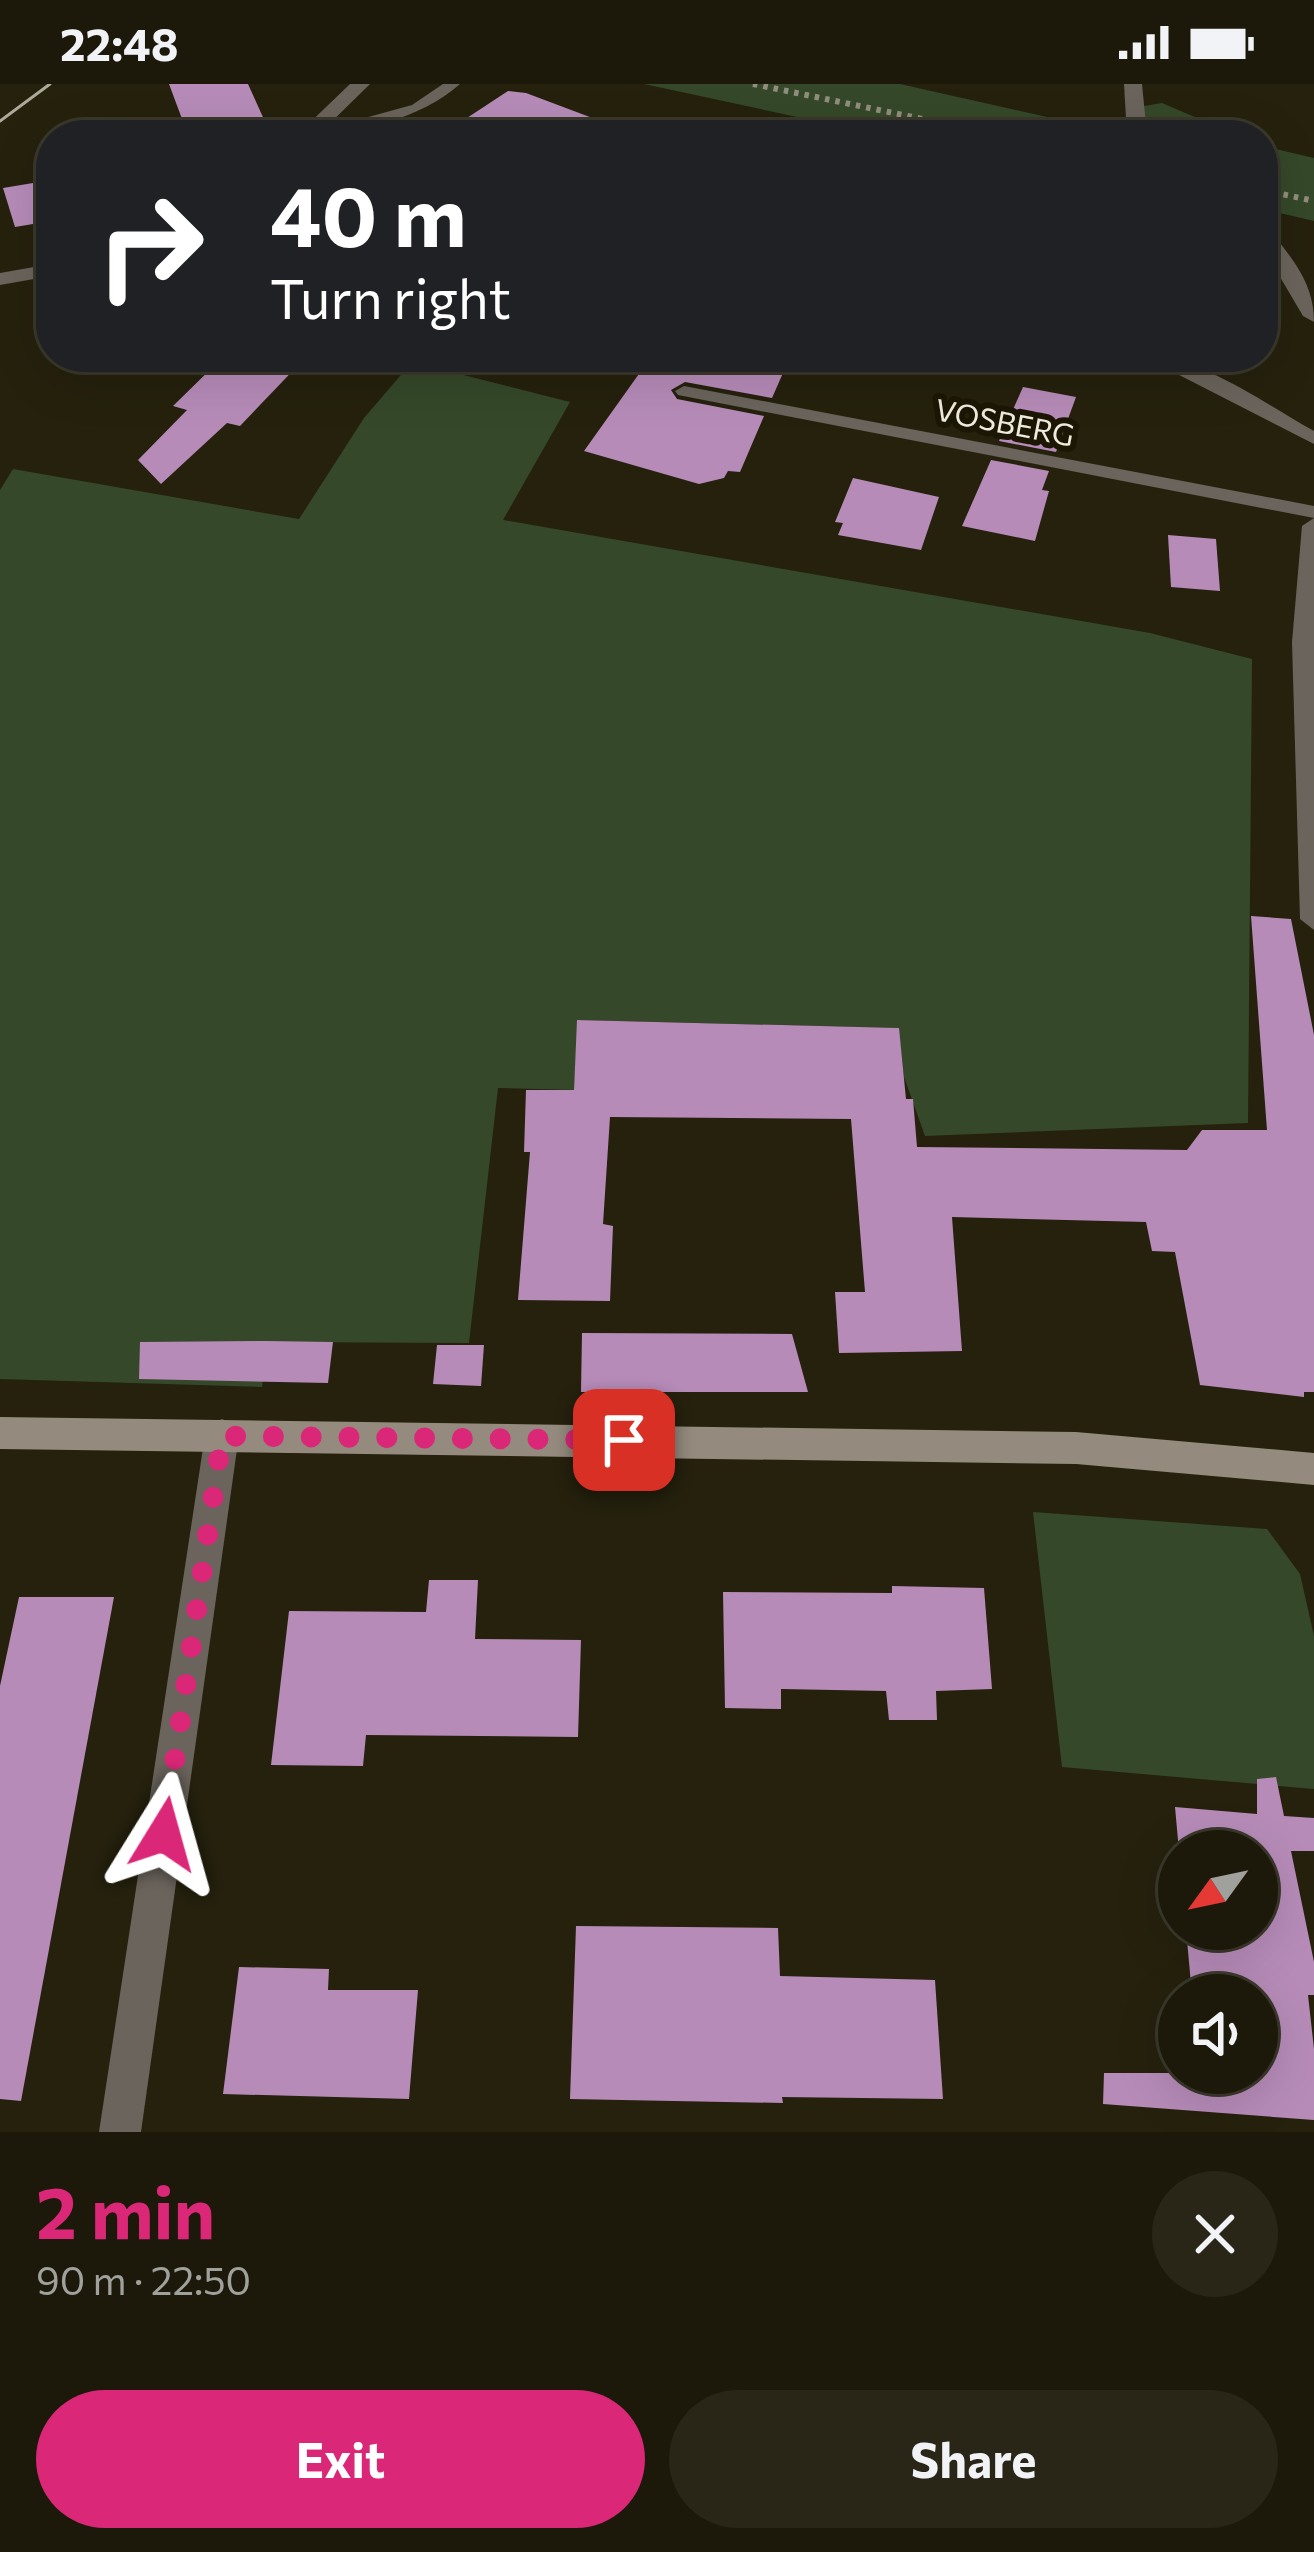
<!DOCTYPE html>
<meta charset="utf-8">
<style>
body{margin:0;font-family:Commissioner,sans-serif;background:#292618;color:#f1f3f6;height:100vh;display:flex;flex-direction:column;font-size:45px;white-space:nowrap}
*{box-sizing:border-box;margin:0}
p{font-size:39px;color:#a0a09c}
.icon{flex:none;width:66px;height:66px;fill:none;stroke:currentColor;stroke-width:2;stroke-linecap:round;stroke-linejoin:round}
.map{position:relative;height:2048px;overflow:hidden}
.sheet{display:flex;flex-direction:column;background:#1c190a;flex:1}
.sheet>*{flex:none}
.hud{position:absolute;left:36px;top:36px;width:1242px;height:252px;border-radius:48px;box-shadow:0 12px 48px #0002,0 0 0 3px #3a382b;background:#202124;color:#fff;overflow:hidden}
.needle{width:78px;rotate:237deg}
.fabs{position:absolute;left:1158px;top:1746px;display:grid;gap:24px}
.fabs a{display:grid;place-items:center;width:120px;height:120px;border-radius:50%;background:#1c190a;box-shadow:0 12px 48px #0002,0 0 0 3px #3a382b;font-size:60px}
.pin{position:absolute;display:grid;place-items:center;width:102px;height:102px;color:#fff;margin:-51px;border-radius:24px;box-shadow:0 6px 18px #0006}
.me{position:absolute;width:132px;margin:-66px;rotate:8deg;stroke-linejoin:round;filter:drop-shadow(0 0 9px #0008)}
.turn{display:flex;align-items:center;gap:42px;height:252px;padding:0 36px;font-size:54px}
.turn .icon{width:156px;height:156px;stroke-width:2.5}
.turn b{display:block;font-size:84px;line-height:102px}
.round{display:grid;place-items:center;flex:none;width:126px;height:126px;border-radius:63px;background:#292618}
.overview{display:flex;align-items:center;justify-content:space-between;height:204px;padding:0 36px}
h1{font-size:72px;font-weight:700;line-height:90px;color:#db2777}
.primary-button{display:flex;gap:24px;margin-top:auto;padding:24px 36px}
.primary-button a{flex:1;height:138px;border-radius:72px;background:#db2777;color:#fff;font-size:48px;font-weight:700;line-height:138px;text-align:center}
.primary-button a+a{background:#292618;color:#f1f3f6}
.status{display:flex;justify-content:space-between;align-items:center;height:84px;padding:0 60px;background:#1c190a;direction:ltr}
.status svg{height:33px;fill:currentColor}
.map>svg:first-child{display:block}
.green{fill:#354829}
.building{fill:#b68bb8}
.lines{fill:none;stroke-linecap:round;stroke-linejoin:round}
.path{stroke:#918e7d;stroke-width:6;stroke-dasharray:4.5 6;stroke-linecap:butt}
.service{fill:#6a645c;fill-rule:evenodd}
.minor{fill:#6a645c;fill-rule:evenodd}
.secondary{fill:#948a7d;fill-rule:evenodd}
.tram{stroke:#adaa9b;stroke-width:3}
.route{stroke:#db2777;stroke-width:21;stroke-dasharray:0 37.8}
.labels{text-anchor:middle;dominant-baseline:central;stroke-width:12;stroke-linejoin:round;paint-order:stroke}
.far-street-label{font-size:30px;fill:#efecdf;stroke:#1c1705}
</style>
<div class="status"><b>22:48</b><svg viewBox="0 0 49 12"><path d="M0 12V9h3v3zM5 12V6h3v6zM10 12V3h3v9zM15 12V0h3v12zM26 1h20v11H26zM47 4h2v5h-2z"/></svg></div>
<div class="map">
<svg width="1314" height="2048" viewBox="0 0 1314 2048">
<rect width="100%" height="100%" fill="#25210d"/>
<!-- green -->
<g class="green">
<polygon points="644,0 900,0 1114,48 1132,24 1162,19 1237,51 881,51"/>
<polygon points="1263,62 1314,74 1314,137 1263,125"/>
<polygon points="412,278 570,318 503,436 1150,549 1252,575 1248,1039 925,1052 904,993 898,944 578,936 574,1006 498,1004 469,1259 268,1258 262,1303 0,1295 0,406 13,385 299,435 364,334"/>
<polygon points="1033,1428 1267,1445 1300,1490 1314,1552 1314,1705 1062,1683"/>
</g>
<!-- building -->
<g class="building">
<polygon points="169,0 248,0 271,51 188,51"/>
<polygon points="508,7 526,9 627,47 627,51 441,51"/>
<polygon points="51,96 51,137 15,143 3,104"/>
<polygon points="223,273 306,273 240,342 227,339 161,400 138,376 187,326 173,322"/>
<polygon points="651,273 753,273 749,282 783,289 772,314 685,298 671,306 677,315 764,332 740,388 728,387 724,394 699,400 584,367"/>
<polygon points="1023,303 1076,313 1056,368 999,357"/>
<polygon points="991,376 1049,387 1042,406 1049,407 1035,457 962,442"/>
<polygon points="853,394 939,413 921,466 838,451 843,439 835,438"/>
<polygon points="1168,451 1216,455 1220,507 1171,503"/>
<polygon points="1251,832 1291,835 1314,951 1314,1308 1304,1308 1304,1313 1200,1301 1175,1168 1152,1167 1146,1138 952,1133 962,1267 839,1269 835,1208 865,1208 851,1035 610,1033 603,1140 613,1142 610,1217 518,1216 530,1068 524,1068 526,1006 574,1006 577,936 899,944 906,1015 913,1015 917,1063 1187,1066 1202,1046 1267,1046"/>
<polygon points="582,1249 792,1250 808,1308 581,1308"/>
<polygon points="266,1257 333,1258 328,1299 139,1295 140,1258"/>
<polygon points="437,1261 484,1261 481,1302 433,1300"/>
<polygon points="429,1496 478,1496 475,1555 581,1556 578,1653 366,1651 363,1682 271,1681 289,1527 426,1528"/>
<polygon points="892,1502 984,1504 992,1605 936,1607 937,1636 889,1636 886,1607 781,1605 781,1625 725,1624 723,1508 892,1509"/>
<polygon points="19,1513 114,1513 21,2017 0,2015 0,1602"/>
<polygon points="1276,1693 1284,1732 1314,1734 1314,1767 1291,1767 1314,1878 1314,1911 1308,1911 1314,1965 1314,2036 1103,2020 1104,1989 1257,1989 1257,1911 1192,1911 1186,1845 1257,1845 1257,1767 1179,1767 1175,1723 1257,1730 1257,1695"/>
<polygon points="576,1842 778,1844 780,1892 935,1896 943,2015 782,2013 783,2019 570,2015"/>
<polygon points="239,1883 329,1885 328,1906 418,1906 409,2015 223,2010"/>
</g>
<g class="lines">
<!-- path -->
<g class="path">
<polyline points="753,0 1000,51"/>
<polyline points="1263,106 1314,117"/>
</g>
<!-- service -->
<g class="service">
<path d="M443 0H460C421 35 355 51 303 51L412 21Z"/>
<path d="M1144 273C1204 273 1263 319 1314 347V360Z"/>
<polygon points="684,302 1314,422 1314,434 678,311 675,307"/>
</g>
<!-- minor -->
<g class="minor">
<polygon points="350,0 370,0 318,51 297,51"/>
<polygon points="1124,0 1142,0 1147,51 1127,51"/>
<path d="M1263 144 1270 146C1293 176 1314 199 1314 238L1303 232 1263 164Z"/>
<polygon points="51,180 51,192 0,201 0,189"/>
<polygon points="1314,434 1314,846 1300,835 1292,558 1302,442"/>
<polygon points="222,1335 234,1340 239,1351 141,2048 99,2048 205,1351 210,1340"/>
</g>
<!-- secondary -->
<polygon class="secondary" points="0,1333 1076,1348 1314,1369 1314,1401 1076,1380 0,1365"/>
<!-- tram -->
<polyline class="tram" points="0,37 50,0"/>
</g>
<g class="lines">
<!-- route -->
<polyline class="route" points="164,1750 222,1352 624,1356"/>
</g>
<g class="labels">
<!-- far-street labels -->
<g class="far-street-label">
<text transform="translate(1005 337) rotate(11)">VOSBERG</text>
</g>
</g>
</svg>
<div class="fabs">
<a><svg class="needle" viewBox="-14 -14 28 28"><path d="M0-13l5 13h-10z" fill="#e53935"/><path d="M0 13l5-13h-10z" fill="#a0a09c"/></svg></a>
<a><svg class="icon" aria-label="sound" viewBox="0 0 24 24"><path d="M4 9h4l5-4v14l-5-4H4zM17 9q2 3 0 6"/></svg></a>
</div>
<div class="pin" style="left:624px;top:1356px;background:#d93025"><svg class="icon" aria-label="arrive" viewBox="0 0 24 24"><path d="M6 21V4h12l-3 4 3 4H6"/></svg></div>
<svg class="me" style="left:164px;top:1750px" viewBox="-20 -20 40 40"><path d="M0-17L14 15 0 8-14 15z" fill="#db2777" stroke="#fff" stroke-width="4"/></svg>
<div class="hud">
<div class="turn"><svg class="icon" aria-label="right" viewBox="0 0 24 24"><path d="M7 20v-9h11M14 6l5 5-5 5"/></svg><div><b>40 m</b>Turn right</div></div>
</div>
</div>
<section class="sheet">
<div class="overview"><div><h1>2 min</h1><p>90 m · 22:50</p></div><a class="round"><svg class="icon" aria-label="close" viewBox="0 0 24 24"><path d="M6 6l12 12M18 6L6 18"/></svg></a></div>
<div class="primary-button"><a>Exit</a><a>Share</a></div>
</section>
